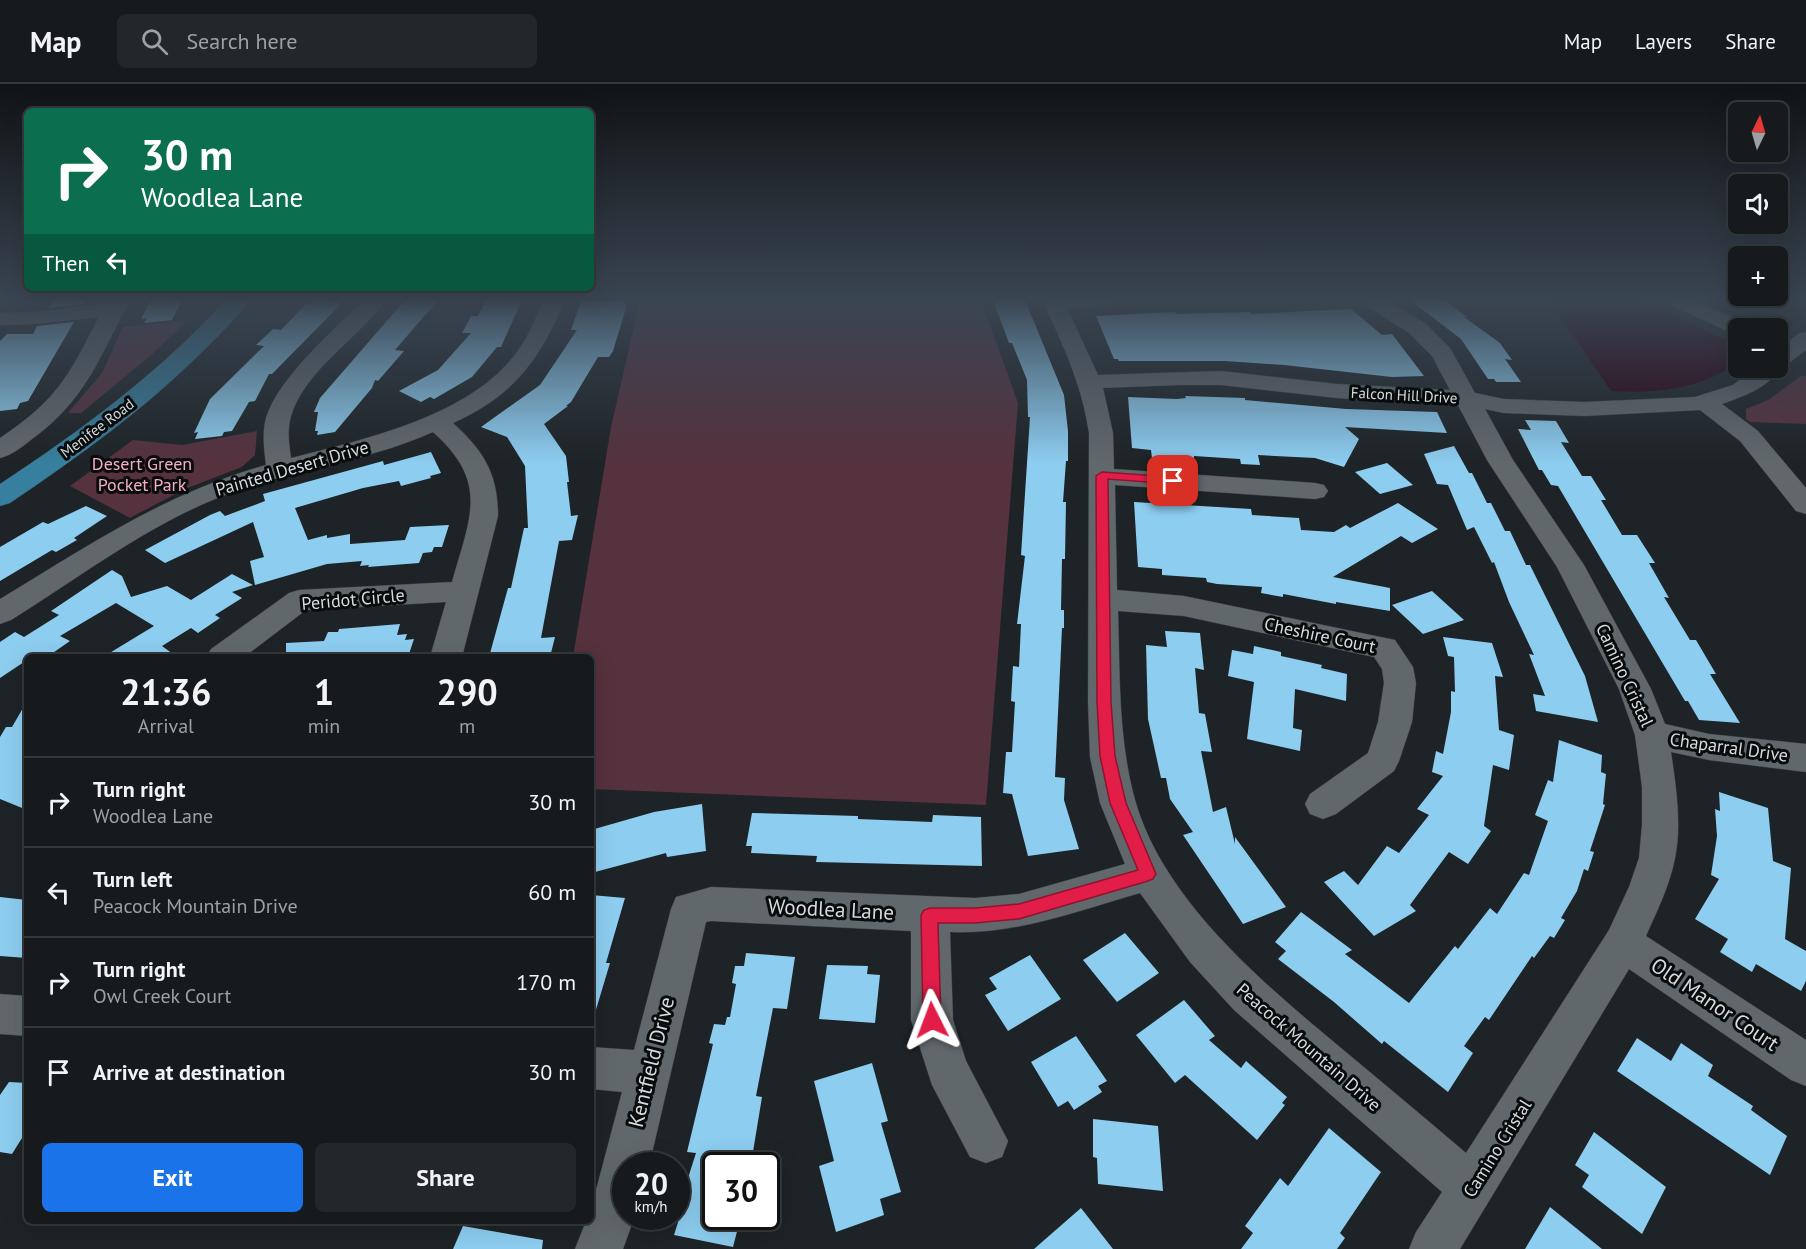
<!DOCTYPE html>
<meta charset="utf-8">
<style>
body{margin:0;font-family:"PT Sans",sans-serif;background:#232729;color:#f1f3f6;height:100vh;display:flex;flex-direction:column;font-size:22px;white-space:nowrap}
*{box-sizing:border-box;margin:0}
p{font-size:20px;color:#9ea1a3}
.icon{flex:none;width:33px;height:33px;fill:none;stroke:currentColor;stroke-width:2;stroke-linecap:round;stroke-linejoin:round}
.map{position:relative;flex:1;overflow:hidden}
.details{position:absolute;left:24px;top:570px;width:570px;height:570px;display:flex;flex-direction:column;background:#161a1c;border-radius:9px;box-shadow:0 6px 24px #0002,0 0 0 2px #35383b}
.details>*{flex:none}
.banner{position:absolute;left:24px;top:24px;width:570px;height:183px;border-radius:9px;box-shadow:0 6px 24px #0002,0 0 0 2px #35383b;background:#0b6e4f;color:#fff;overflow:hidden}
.needle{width:39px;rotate:5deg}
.controls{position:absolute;left:1728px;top:18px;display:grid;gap:12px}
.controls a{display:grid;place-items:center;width:60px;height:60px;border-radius:9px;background:#161a1c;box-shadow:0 6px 24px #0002,0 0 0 2px #35383b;font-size:30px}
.speed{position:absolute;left:612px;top:1068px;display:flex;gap:12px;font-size:30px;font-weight:700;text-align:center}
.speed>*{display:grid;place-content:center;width:78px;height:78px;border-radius:50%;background:#161a1c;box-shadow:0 6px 24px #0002,0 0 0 2px #35383b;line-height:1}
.speed small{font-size:15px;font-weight:400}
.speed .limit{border:3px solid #111;border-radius:9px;background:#fff;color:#111}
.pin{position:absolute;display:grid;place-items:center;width:51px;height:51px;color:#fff;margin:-26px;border-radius:12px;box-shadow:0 3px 9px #0006}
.me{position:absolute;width:66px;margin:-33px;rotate:357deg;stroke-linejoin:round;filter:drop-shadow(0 0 4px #0008)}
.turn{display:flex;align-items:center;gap:21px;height:126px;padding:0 18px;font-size:27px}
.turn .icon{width:78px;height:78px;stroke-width:2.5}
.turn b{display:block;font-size:42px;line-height:51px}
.then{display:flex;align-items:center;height:57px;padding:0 18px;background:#0003;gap:12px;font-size:22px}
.eta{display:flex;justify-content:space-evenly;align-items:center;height:102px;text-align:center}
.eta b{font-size:36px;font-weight:700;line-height:42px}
.action{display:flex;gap:12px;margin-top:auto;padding:12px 18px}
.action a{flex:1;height:69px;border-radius:9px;background:#1a73e8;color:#fff;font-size:24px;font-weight:700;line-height:69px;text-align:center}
.action a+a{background:#232729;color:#f1f3f6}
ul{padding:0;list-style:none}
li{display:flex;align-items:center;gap:18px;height:90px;padding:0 18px;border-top:2px solid #35383b}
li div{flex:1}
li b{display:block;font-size:22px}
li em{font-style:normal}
header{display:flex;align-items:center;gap:36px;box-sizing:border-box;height:84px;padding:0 30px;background:#161a1c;border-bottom:2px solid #35383b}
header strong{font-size:28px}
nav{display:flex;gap:33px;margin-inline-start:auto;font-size:21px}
.search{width:420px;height:54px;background:#232729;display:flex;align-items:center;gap:15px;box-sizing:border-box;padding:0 21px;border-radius:9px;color:#9ea1a3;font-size:22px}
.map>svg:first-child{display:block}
.green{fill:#56313e}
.water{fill:#2a0011}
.building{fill:#8dcdf0}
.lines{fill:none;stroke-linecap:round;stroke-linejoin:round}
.minor-casing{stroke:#393e41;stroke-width:1}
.major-casing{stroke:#393e41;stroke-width:1}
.minor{fill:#61686c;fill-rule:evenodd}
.major{fill:#367f9e;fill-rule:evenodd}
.route{fill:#e11d48;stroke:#92132f;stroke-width:1.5}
.labels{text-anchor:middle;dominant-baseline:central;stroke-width:6;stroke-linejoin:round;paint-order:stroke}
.far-street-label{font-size:15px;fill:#d7dbde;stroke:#090c0d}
.park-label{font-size:18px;fill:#f5adc4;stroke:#090c0d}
.street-label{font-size:18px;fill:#d7dbde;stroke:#090c0d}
.near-street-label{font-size:21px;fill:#d7dbde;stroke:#090c0d}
</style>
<header>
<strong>Map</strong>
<div class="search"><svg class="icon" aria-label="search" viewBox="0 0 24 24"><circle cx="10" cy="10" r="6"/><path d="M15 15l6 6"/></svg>Search here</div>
<nav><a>Map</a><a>Layers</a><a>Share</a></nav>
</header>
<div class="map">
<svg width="1806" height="1165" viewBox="0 0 1806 1165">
<rect width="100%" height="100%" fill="#1d2326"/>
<!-- green -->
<g class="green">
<polygon points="640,216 981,216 1018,319 986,721 591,705 591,573 573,573 611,343"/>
<polygon points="187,237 150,272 81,329 68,329 102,289 123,243"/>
<polygon points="1801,292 1806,292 1806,340 1750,338 1746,335 1746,325 1768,316"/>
<polygon points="257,347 255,371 242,383 185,405 130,434 70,402 133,356 182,361"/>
</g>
<!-- water -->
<path class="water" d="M1549 216H1638L1735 260 1738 264V278C1702 305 1656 310 1611 307Z"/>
<!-- building -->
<g class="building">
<polygon points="53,216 86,216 84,220 48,224"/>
<polygon points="151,216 182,216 172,236 144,239 147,234 141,235"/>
<polygon points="316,216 341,217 338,220 341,220 272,290 269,290 255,317 249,318 232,347 224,348 222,352 195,355 198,348 194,349 210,315 264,262 256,261 273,245 281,246 305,221"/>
<polygon points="405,216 438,216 395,266 404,267 378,297 375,296 372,304 335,348 317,351 318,347 315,347 318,328 314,328 320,314"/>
<polygon points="489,216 522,216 501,263 497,263 472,293 434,315 430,313 421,318 399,307 438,286 471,249 462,249 471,232 478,232 485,218"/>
<polygon points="993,216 1025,216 1064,311 1068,347 1068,377 1066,377 1063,418 1066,418 1065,475 1062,475 1061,526 1064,526 1064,544 1062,544 1055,693 1065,694 1064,716 1079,765 1028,772 1012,710 1003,709 1006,668 1012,668 1015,618 1011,617 1013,582 1019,583 1021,540 1017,540 1025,472 1021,471 1030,333 1028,333 1027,296 1012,259 1009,259"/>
<polygon points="1410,216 1444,216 1467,233 1464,233 1500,259 1512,276 1505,275 1521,298 1496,298 1494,295 1488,295 1461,255"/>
<polygon points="581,217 626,217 625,221 627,221 613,267 609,273 598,273 571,318 566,322 568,322 544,340 566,372 569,398 567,398 571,432 578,431 572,456 559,457 541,554 555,553 550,573 489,573 508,504 511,504 524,444 528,444 525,382 507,353 481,343 540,301 577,246 571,246"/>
<polygon points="1351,225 1382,251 1392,250 1424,292 1392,293 1284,281 1225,277 1119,277 1118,275 1114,275 1096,232 1175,228 1176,230 1250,228 1251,230"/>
<polygon points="74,238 28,317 20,319 17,325 0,327 0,257 7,250 33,250 37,242"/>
<polygon points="1185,312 1245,314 1245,316 1346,325 1437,328 1447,349 1345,343 1359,355 1344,383 1315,374 1258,371 1260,381 1241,380 1240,375 1194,372 1194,376 1152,374 1151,366 1132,364 1128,313 1177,315 1186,314"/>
<polygon points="1525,336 1556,337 1569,359 1561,358 1582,392 1591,392 1606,416 1601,416 1622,451 1637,451 1655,479 1649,479 1669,514 1664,513 1690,556 1696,556 1716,590 1710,590 1740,639 1699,636 1688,617 1685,617 1558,402 1551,401 1542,386 1539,386 1518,345 1531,346"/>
<polygon points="1454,362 1469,389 1472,389 1487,419 1491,419 1505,447 1510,447 1526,481 1530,481 1585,592 1598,638 1536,627 1533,610 1545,612 1529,570 1534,571 1509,518 1494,478 1492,479 1474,443 1467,446 1448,401 1437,400 1424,370"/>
<polygon points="431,368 441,389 430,392 431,394 401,402 399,397 363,404 295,424 308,456 327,451 327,454 350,450 350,460 405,456 410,443 449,441 442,463 434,463 432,468 423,469 419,479 368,483 369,481 360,482 362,477 327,480 255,501 250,477 264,473 253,438 165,479 145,466 210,431 220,427 225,432 265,417 263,410 383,377 384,381"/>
<polygon points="1387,379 1413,401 1380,410 1355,388"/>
<polygon points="1134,418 1251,425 1252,431 1299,434 1301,446 1334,448 1346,441 1350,444 1398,419 1438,445 1412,459 1401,452 1333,493 1390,504 1390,527 1336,518 1336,520 1283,510 1283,513 1261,509 1262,503 1217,500 1207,498 1206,494 1162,491 1162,485 1138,483"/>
<polygon points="86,422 107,432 74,454 77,456 56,468 52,466 0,497 0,463 43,438 48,440"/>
<polygon points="112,486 122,492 131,513 167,502 191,516 232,490 253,501 232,508 242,514 215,531 220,534 198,549 191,544 162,562 177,573 103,573 154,542 116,519 60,552 70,557 47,573 27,573 27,576 0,594 0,558 15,548 24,553 59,531 51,527"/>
<polygon points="1432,507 1464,536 1423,550 1392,521"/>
<polygon points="400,540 397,551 407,550 405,556 414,555 408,573 286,573 286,559 324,557 328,548 338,548 339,545"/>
<polygon points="1165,547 1200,549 1204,586 1195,584 1199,629 1205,630 1212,668 1201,667 1213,728 1226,723 1235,760 1235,753 1286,823 1243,840 1183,751 1193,748 1170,715 1166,694 1161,694 1148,635 1146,561 1167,563"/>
<polygon points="1443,553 1492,559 1503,593 1495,592 1499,646 1514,651 1509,686 1493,681 1484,742 1491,747 1468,780 1449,768 1410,821 1416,827 1374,852 1324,798 1344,787 1358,801 1387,762 1399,769 1429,731 1417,725 1443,692 1432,688 1436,667 1443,670 1451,628 1451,607 1455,608 1454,573 1448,572"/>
<polygon points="1254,562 1281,568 1281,572 1322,581 1321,584 1347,590 1346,617 1295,605 1293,644 1302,646 1300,667 1247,655 1254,598 1228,592 1232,566 1253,570"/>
<polygon points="27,617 27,726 0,715 0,653 6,643 12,643"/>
<polygon points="1559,656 1602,671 1601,688 1606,690 1603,720 1605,721 1590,767 1594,768 1588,787 1584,785 1577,807 1561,834 1565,836 1554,854 1550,852 1534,874 1532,872 1489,936 1485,933 1464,962 1473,969 1448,1008 1384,957 1382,960 1334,918 1278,875 1286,867 1275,858 1301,828 1352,866 1345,870 1409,919 1455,862 1458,865 1490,824 1497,830 1524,789 1529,791 1548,737 1535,731 1548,696 1553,698"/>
<polygon points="1719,708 1768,724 1773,777 1791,784 1785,855 1806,867 1806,897 1801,907 1756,880 1752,888 1720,868 1728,855 1695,835 1719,795 1711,791 1717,752 1715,725 1720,727"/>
<polygon points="702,720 706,767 667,773 666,769 595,788 591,746 654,728"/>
<polygon points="752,729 858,732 858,735 932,738 933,731 981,733 982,782 816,778 817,772 751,769 752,762 746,762"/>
<polygon points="591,811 625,814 606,879 610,879 595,929 591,929"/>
<polygon points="0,813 27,816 27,874 0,872"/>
<polygon points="1125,849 1159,889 1117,918 1083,876"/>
<polygon points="746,869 795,873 787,925 773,924 756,1012 762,1013 752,1074 716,1071 716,1132 741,1132 733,1163 674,1151 685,1116 681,1116 696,1069 687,1068 713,960 709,959 714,940 725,941 727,933 730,933 736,900 732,899 735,882 744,882"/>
<polygon points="1030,871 1061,915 1008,947 985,911 997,905 989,894"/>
<polygon points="827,881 868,882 867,890 880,891 875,939 819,935"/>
<polygon points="1184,916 1215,952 1209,956 1241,984 1246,977 1287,1013 1282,1019 1285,1021 1257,1056 1185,991 1175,999 1136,951"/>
<polygon points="1076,952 1107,997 1098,1002 1102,1008 1074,1026 1068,1017 1058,1023 1031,978"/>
<polygon points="1637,954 1671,977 1681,959 1713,981 1708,992 1753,1022 1751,1026 1787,1052 1770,1091 1617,987"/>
<polygon points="872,979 888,1037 881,1039 901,1108 880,1115 884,1131 836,1148 819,1082 834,1077 814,997"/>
<polygon points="9,998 27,999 27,1046 12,1070 0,1068 0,1011"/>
<polygon points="1093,1035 1158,1042 1163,1107 1098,1100 1097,1074 1093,1073"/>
<polygon points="1329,1044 1381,1088 1340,1149 1345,1154 1337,1165 1241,1165 1253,1149 1245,1142 1280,1094 1288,1102"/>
<polygon points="1594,1048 1666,1103 1642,1150 1582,1103 1589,1091 1575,1081"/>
<polygon points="1550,1123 1602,1165 1525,1165"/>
<polygon points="1081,1124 1113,1165 1034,1165"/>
<polygon points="463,1142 543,1156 542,1165 453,1165"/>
</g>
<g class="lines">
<!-- minor casing -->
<g class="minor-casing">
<g id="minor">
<path d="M109 216H130C100 272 86 316 32 355 22 363 12 371 0 374V354C57 316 68 293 99 233L35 240 0 241V229L35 228 107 219Z"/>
<path d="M364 216H386C359 254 305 286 291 332 287 346 289 360 291 374 365 355 473 332 519 265 530 250 536 232 544 216H565C540 275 514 312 453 339 484 367 498 390 498 432L462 573H430L446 518 306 526 244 573H206L211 565 289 509 299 506 452 498C470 433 490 399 433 348 364 379 286 386 215 415 142 445 77 495 11 536L0 540V515C88 462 165 409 266 381 264 365 262 349 266 334 278 294 334 246 364 216Z"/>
<path d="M1042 216H1119L1116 220 1067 224 1098 291 1221 287 1337 300 1450 306 1432 272 1409 249 1364 220 1360 216H1385L1425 239 1450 264 1475 309 1504 315 1584 318 1695 313 1733 301 1754 284H1778V266L1798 250 1806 248V266L1786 281 1779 283C1774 302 1739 314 1722 320L1758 347 1806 404V430L1796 427 1740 357 1700 326 1584 332 1504 329 1485 325 1513 376 1584 481 1651 605 1665 640 1709 650 1806 660V688L1709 676 1671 668C1676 703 1682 740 1675 774 1670 801 1657 827 1646 852L1806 956V1002L1791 996 1629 885 1460 1165H1409L1416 1148 1442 1108 1234 926 1190 878 1140 809C1077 827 1016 851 950 848L953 936 966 977 1008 1057 1002 1073 986 1079 970 1073 932 1001 911 936V847L711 837 706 838 649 1082H626V1132H635L623 1165H575L586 1137H591V1125L622 1008 591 1005V963L634 966 671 825 676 813 711 803 975 814 1019 810 1125 780 1100 719 1090 673 1088 618 1089 349C1082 301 1063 260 1042 216ZM1179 301H1221L1337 314 1458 321 1487 376 1557 483 1619 605 1635 651 1642 703V741L1639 774 1629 803 1609 846 1466 1069C1425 1034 1383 999 1341 964 1264 900 1163 816 1135 716 1118 654 1120 590 1118 527L1184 532 1374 573 1382 585 1384 599 1378 638 1368 669 1310 710 1305 720 1310 730 1323 735 1336 730 1394 687 1399 677 1412 638 1416 599 1413 583 1395 556 1184 512 1117 506 1115 401 1315 415 1324 413 1328 407 1324 401 1315 399 1114 385 1113 349 1103 304Z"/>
<polygon points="1664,216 1692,216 1748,239 1751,244 1738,244 1738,250 1732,249 1668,220"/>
<polygon points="0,910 27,912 27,952 0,950"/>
</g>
</g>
<!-- major casing -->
<g class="major-casing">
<path id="major" d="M226 216H249C236 235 219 251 203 267 145 325 78 373 10 419L0 422V400C82 346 160 288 226 216Z"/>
</g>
<!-- minor -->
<use href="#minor" class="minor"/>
<!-- major -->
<use href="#major" class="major"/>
</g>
<!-- sky -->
<linearGradient id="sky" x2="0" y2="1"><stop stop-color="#101315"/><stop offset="0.57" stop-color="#3a4552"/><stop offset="1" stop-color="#3a4552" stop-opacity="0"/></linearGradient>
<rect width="1806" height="379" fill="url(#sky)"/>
<!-- route -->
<polygon class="route" points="1102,388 1173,393 1179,397 1173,400 1108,395 1111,618 1115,672 1126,719 1156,790 1153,795 1148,797 1019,835 975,839 938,839 941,936 939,942 932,945 926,942 923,936 921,831 924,826 930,824 975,824 1019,820 1138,786 1110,719 1100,672 1097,618 1096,392"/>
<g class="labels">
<!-- far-street labels -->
<g class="far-street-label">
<text transform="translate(1404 311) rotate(3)">Falcon Hill Drive</text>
<text transform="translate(97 344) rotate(-37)">Menifee Road</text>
</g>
<!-- park labels -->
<g class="park-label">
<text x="142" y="379">Desert Green<tspan x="142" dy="21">Pocket Park</tspan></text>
</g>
<!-- street labels -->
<g class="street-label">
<text transform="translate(292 384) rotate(-16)">Painted Desert Drive</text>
<text transform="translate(353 515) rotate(-5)">Peridot Circle</text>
<text transform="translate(1320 551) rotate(12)">Cheshire Court</text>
<text transform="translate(1625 591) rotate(65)">Camino Cristal</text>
<text transform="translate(1729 663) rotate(8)">Chaparral Drive</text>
<text transform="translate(1309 963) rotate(41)">Peacock Mountain Drive</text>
<text transform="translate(1497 1064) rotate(-58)">Camino Cristal</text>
</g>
<!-- near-street labels -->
<g class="near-street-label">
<text transform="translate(831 825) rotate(3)">Woodlea Lane</text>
<text transform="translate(1715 920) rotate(34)">Old Manor Court</text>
<text transform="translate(651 978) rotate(-76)">Kentfield Drive</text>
</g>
</g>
</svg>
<div class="controls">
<a><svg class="needle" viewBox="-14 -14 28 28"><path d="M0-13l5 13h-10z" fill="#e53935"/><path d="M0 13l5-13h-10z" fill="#9ea1a3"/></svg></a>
<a><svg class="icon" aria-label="sound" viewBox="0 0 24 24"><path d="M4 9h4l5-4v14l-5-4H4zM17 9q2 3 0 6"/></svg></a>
<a>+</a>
<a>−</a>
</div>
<div class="speed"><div>20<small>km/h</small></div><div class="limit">30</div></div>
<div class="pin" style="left:1173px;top:397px;background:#d93025"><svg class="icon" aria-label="arrive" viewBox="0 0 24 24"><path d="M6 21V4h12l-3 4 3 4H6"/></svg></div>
<svg class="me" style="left:932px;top:936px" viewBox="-20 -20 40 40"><path d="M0-17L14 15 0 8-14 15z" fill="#e11d48" stroke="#fff" stroke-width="4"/></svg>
<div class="banner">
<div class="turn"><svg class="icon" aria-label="right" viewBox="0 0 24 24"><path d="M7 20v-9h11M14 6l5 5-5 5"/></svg><div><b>30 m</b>Woodlea Lane</div></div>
<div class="then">Then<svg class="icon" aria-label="left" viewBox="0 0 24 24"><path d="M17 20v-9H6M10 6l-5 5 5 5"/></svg></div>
</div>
<section class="details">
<div class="eta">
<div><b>21:36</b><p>Arrival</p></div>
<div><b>1</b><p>min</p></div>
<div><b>290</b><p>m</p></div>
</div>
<ul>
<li><svg class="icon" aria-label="right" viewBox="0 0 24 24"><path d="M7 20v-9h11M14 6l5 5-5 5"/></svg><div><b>Turn right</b><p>Woodlea Lane</p></div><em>30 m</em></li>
<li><svg class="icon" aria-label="left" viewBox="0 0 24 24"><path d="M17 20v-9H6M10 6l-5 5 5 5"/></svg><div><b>Turn left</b><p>Peacock Mountain Drive</p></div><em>60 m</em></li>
<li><svg class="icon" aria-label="right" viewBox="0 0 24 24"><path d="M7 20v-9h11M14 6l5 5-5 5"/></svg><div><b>Turn right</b><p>Owl Creek Court</p></div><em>170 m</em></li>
<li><svg class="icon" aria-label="arrive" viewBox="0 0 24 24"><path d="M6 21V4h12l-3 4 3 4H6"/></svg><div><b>Arrive at destination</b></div><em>30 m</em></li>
</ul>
<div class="action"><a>Exit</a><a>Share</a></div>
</section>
</div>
